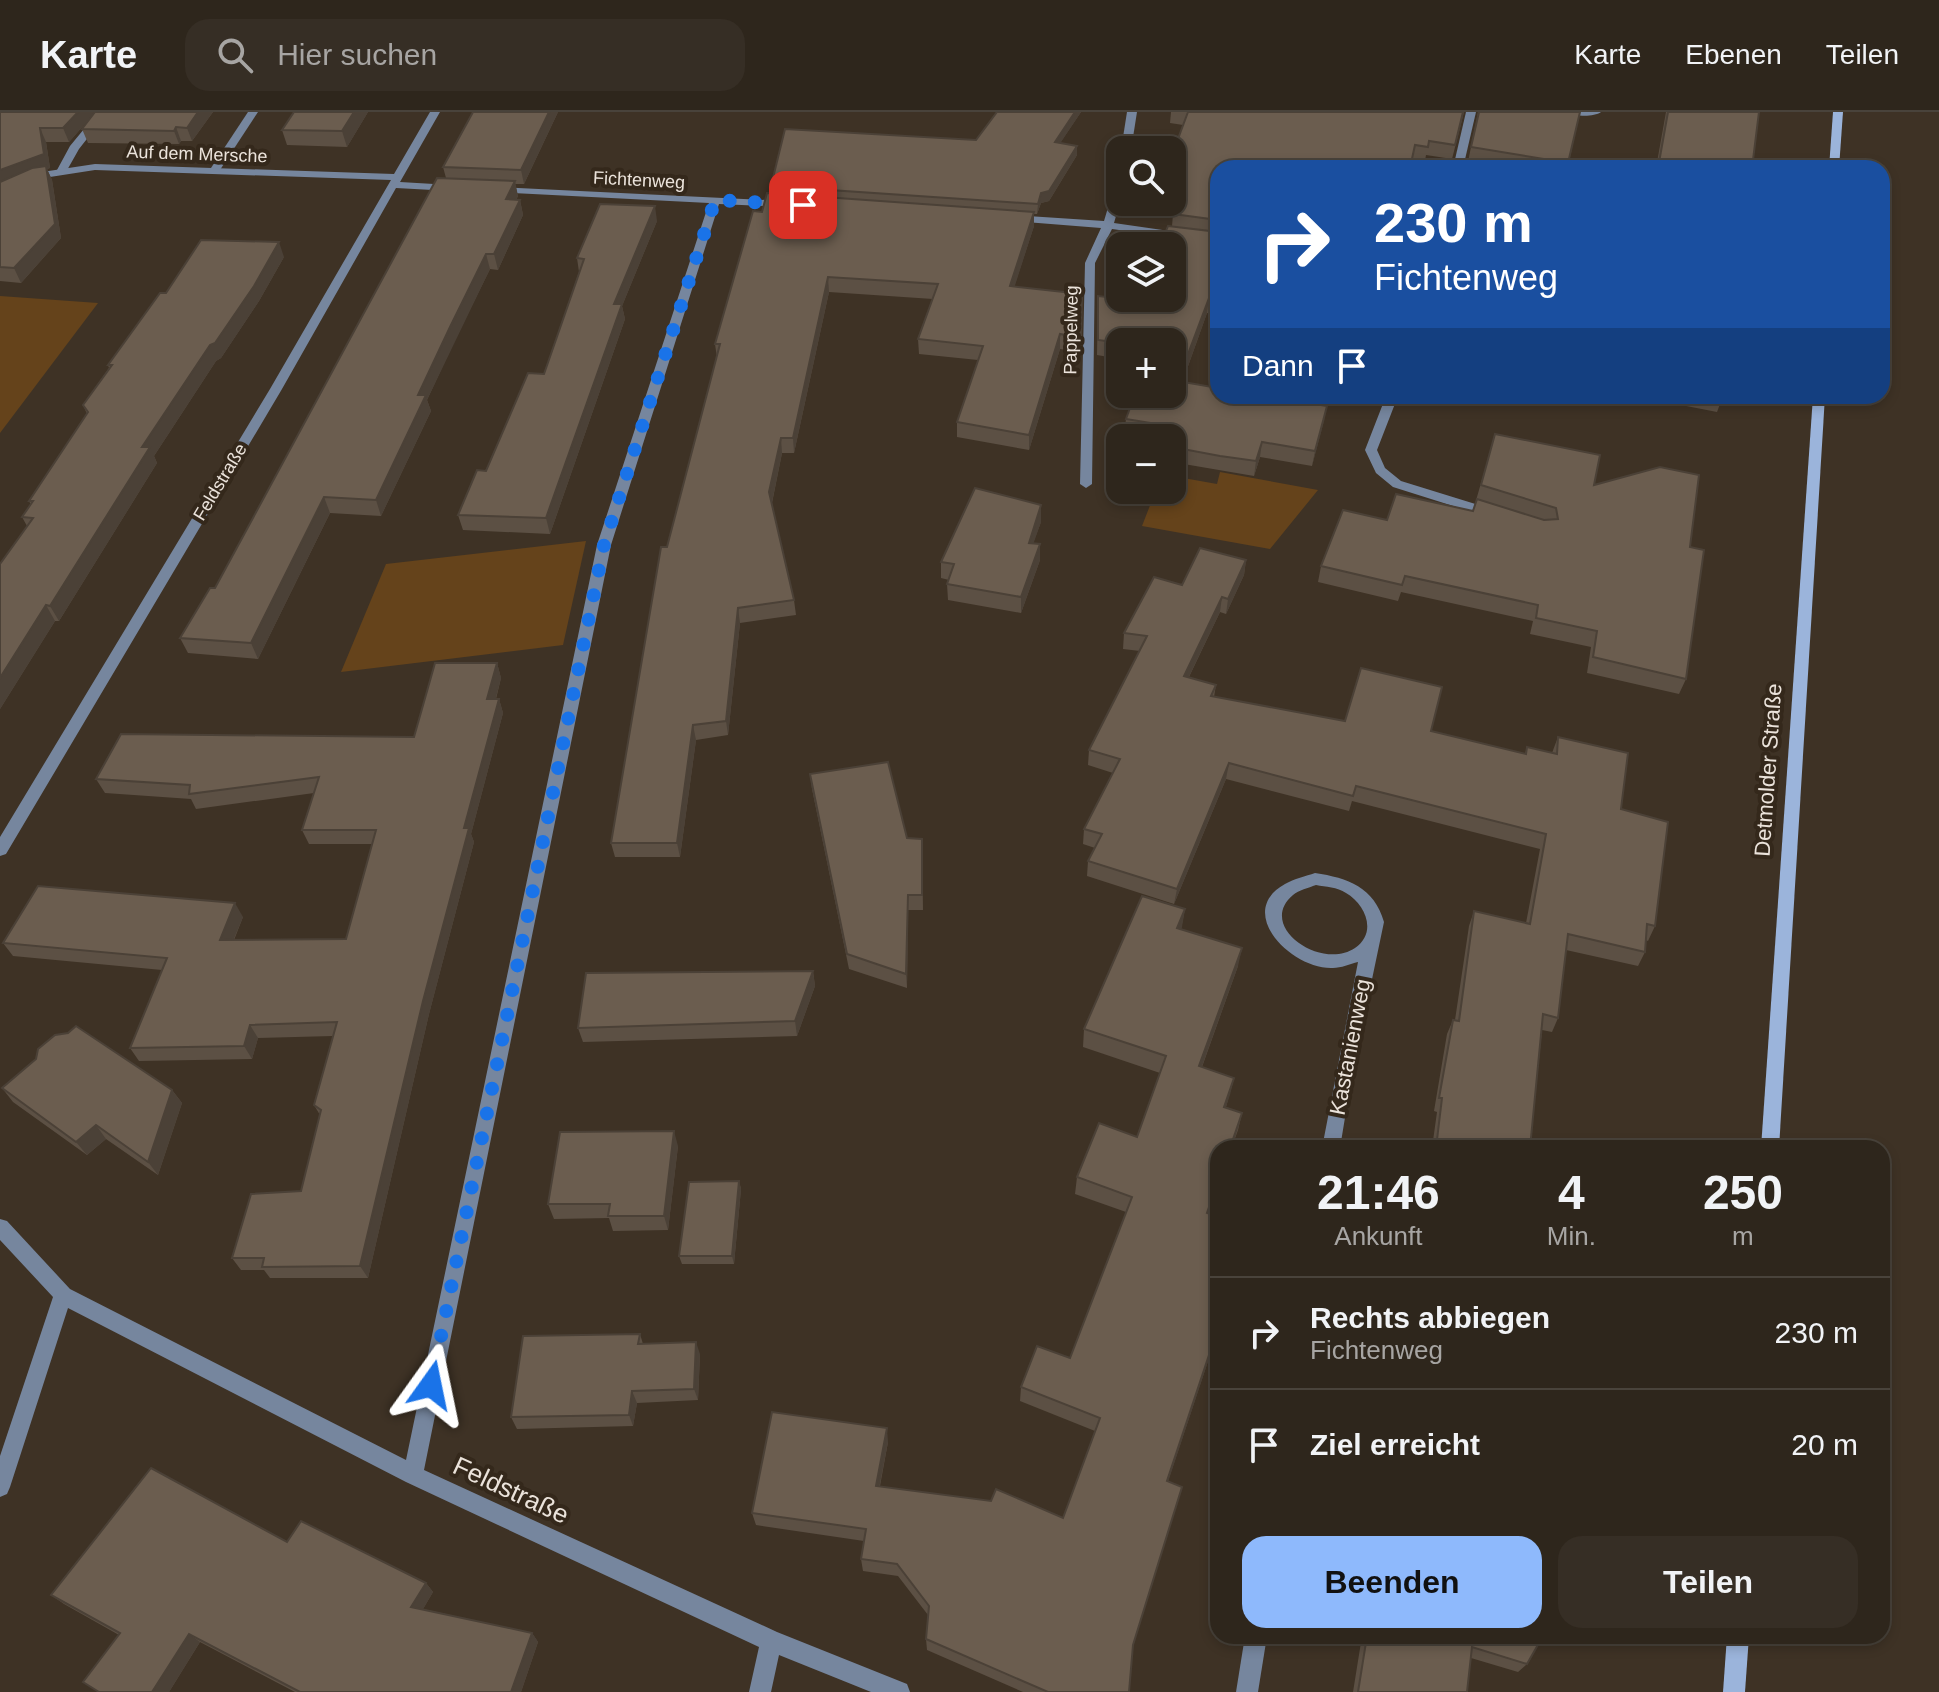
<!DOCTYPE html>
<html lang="de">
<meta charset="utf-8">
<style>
body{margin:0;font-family:Helvetica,sans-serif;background:#362e25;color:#f1f3f6;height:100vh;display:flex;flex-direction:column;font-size:30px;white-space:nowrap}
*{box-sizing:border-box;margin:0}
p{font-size:26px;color:#a7a5a3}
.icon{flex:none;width:44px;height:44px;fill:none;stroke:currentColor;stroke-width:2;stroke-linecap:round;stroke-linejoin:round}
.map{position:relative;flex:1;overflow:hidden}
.sheet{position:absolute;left:1210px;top:1028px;width:680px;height:504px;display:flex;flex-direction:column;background:#2e261c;border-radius:24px;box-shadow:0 4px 12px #0003,0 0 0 2px #49433b}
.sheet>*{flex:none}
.hud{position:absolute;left:1210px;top:48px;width:680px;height:244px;border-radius:24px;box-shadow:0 4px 12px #0003,0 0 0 2px #49433b;background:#1a4fa0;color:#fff;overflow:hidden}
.tools{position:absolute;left:1106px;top:24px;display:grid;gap:16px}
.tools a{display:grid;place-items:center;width:80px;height:80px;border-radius:16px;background:#2e261c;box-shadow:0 4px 12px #0003,0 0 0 2px #49433b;font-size:40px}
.pin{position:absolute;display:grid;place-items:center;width:68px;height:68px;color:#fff;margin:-34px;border-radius:16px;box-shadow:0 4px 12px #0006}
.me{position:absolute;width:88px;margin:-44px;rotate:12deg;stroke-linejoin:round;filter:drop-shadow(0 0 6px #0008)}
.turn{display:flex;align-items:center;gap:28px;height:168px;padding:0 32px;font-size:36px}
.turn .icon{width:104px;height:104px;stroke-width:2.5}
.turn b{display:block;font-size:56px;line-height:68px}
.then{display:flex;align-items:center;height:76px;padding:0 32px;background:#0003;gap:16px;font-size:30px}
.eta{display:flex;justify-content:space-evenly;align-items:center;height:136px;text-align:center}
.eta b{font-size:48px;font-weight:700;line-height:56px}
.action{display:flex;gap:16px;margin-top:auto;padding:16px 32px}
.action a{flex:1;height:92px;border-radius:24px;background:#8eb9fc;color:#111;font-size:32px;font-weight:700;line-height:92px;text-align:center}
.action a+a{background:#362e25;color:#f1f3f6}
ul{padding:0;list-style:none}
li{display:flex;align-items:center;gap:24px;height:112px;padding:0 32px;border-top:2px solid #49433b}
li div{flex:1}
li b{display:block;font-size:30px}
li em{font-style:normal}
header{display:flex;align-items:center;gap:48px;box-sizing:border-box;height:112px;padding:0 40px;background:#2e261c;border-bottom:2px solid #49433b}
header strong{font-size:38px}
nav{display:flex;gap:44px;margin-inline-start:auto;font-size:28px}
.search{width:560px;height:72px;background:#362e25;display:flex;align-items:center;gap:20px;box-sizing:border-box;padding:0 28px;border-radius:24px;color:#a7a5a3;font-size:30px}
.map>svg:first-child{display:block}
.green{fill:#65431b}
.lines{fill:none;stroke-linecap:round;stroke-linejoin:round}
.lane{fill:#76869e;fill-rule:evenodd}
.street{fill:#76869e;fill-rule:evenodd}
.secondary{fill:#9bb4db;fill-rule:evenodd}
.wall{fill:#5c5044}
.shaded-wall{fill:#4b4137}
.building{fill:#6b5d4f;stroke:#4b4137;stroke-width:2}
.route{stroke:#1a73e8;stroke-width:14;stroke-dasharray:0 25.2}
.labels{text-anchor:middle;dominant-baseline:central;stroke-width:8;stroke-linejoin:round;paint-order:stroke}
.far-street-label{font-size:18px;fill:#ebe3db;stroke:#34281b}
.street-label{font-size:22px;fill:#ebe3db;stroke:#34281b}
.near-street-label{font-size:26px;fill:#ebe3db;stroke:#34281b}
</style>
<header>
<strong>Karte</strong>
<div class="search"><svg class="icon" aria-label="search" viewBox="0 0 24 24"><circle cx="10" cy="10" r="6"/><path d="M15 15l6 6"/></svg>Hier suchen</div>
<nav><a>Karte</a><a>Ebenen</a><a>Teilen</a></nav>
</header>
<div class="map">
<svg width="1939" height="1580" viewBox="0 0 1939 1580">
<rect width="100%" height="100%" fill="#3e3225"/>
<!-- green -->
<g class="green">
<polygon points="0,184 98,191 0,321"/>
<polygon points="1220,360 1318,378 1270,437 1142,414 1156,378 1172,378 1172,364 1217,372"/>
<polygon points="586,429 563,533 341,560 386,452"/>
</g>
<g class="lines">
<!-- lane -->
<g class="lane">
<polygon points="98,0 108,0 79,37 66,60 58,60 57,58 70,34"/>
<polygon points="248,0 258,0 218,61 210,61 209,59"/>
</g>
<!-- street -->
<g class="street">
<polygon points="430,0 440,0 400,70 451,73 456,76 451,79 396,76 282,277 6,742 0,744 0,725 270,277 391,68 95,58 37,67 0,84 0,77 42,60 95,52 394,62"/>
<polygon points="1127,0 1137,0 1131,38 1121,38"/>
<polygon points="1466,0 1476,0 1463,56 1453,56"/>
<path d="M1568 0H1601C1594 5 1575 5 1568 0Z"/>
<polygon points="1120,69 1120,90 1114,111 1218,126 1218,132 1112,117 1095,151 1092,372 1086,376 1080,372 1085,151 1101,116 1013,109 1008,106 1013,103 1104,109 1115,72"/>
<polygon points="498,75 787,89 792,92 787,95 719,92 611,433 424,1358 777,1520 907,1572 910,1580 871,1580 779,1543 771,1580 749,1580 759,1535 406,1370 68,1196 10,1375 7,1382 0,1385 0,1344 53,1185 0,1128 0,1107 7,1109 70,1177 406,1348 597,433 709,91 494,80 494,76"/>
<polygon points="1386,284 1398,284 1377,338 1385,356 1401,369 1498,399 1498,405 1488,405 1393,375 1376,361 1365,338"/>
<path d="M1315 761C1348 766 1374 775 1384 810L1352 963 1340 1036H1322L1358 850C1350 852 1341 856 1333 856 1292 858 1234 800 1285 772 1294 767 1306 764 1315 761ZM1316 773C1326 775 1337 775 1346 781 1365 792 1378 820 1355 836 1321 859 1256 814 1293 783 1299 778 1308 776 1316 773Z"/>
<polygon points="1245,1524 1267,1524 1258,1580 1236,1580"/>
</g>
<!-- secondary -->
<g class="secondary">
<polygon points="1833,0 1843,0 1839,56 1829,56"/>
<polygon points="1813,284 1825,284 1779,1036 1761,1036"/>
<polygon points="1727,1524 1749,1524 1745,1580 1723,1580"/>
</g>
</g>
<!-- wall -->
<g class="wall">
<polygon points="0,0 213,0 192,29 181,29 179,32 88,31 82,17 90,6 69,30 46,30 50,56 47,57 52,68 61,126 21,171 0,169"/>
<polygon points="294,0 368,0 347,35 287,33 282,18"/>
<polygon points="558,0 524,72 515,72 518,84 516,88 520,88 523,103 498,158 490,157 454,230 427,288 431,299 381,404 330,401 258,547 188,541 180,526 215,476 446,66 443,55"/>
<polygon points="997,0 1081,0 1060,31 1077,43 1049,89 1041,91 1037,102 1034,102 1034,114 1014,175 1082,182 1080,240 1060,237 1029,338 957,325 957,310 978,248 919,242 918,227 933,187 829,180 794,341 782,341 772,391 794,488 796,503 740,511 728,623 696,628 680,745 615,745 611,731 667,435 717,246 715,232 762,100 771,82 771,74 976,28"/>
<polygon points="1171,0 1464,0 1452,47 1426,43 1425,49 1412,47 1218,56 1218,203 1207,201 1187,257 1172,255 1172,230 1120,230 1120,247 1097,243 1098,184 1136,188 1172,114 1173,102 1178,91 1172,90 1172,43 1183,13 1170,11"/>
<polygon points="1478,0 1580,0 1568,54 1582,56 1505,56 1468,50"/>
<polygon points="1666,0 1759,0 1752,56 1656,56"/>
<polygon points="657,109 622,194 625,207 550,422 463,418 458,403 544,262 579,160 577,146"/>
<polygon points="284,145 259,189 221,246 216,249 154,344 157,351 59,509 55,509 0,597 0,452 27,414 22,405 31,393 29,389 87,302 83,293 109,256 108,253 166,181"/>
<polygon points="1635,284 1723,284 1717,300"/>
<polygon points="1327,294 1312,354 1260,345 1254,364 1172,350 1172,326 1145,326 1124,323 1126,307"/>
<polygon points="1495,322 1594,373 1690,435 1686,567 1679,582 1587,561 1591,535 1530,522 1533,509 1401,480 1398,489 1318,470 1321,454 1387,408 1473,399"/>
<polygon points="1041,410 1033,431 1040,448 1021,501 948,488 947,472 949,468 941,466 941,450"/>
<polygon points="1246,448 1244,463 1226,502 1220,500 1189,565 1216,573 1214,585 1345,609 1431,619 1525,642 1527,635 1552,641 1558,625 1621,697 1655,814 1648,829 1646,828 1645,840 1638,854 1566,838 1558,906 1552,920 1542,918 1530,1036 1432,1036 1437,1000 1434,999 1447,922 1453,908 1455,908 1469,814 1474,799 1526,811 1540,737 1352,689 1349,699 1226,667 1174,792 1087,764 1088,749 1095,736 1083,732 1084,717 1113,661 1088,653 1089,638 1140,539 1123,537 1124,521 1182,473"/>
<polygon points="497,551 501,566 496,587 499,587 503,601 471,722 474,730 429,902 368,1166 270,1166 264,1158 241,1158 232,1146 301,1079 320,1003 314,993 333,924 258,926 252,947 139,949 130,936 162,858 13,844 3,831 243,805 234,828 346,827 372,732 309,732 302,718 314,681 196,697 191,687 105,681 96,667 414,625"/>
<polygon points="810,662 907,726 922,727 923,798 908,798 907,876 849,857 812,677"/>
<polygon points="1185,797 1181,817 1238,854 1202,955 1234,966 1226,995 1242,1001 1238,1018 1208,1102 1218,1105 1218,1219 1168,1369 1132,1535 1129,1580 1023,1580 927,1538 926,1527 928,1503 898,1464 863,1459 861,1447 864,1429 756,1413 752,1401 888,1330 880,1374 1063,1406 1095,1319 1020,1289 1021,1275 1070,1246 1126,1100 1075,1082 1077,1065 1137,1025 1160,961 1083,935 1084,917"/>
<polygon points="813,859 815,874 797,924 583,930 578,916"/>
<polygon points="2,976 172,978 182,991 158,1063 106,1027 87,1043 13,990"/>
<polygon points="678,1034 668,1118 613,1119 609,1106 554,1107 548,1092"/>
<polygon points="739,1069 741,1077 734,1152 682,1152 679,1144"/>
<polygon points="640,1222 643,1232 700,1242 698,1288 637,1291 633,1314 517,1317 511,1305"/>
<polygon points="287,1430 426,1471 433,1480 423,1497 532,1521 538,1530 521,1580 295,1580 200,1530 169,1580 99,1580 119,1523 64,1492 51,1483"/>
<polygon points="1362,1524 1543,1524 1527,1552 1518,1560 1471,1546 1467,1580 1353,1580"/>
</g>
<!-- shaded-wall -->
<g class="shaded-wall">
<polygon points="78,0 95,0 69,30 63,16"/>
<polygon points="198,0 213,0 192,29 187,16"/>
<polygon points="354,0 368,0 347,35 342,19"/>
<polygon points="549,0 558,0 524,72 521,58"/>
<polygon points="1075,0 1081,0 1055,39 1055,30"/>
<polygon points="176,15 181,29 179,32 174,19"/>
<polygon points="40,16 46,30 50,56 47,57 52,68 61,126 21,171 14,156 0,74 0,58"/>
<polygon points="1077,34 1077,43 1049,89 1041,91 1037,102 1038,92 1041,81"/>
<polygon points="515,69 518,84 509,102 506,87"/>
<polygon points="520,88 523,103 498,158 494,142"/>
<polygon points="655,94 657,109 622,194 625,207 550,422 546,406 614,192"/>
<polygon points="1034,100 1034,114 1010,189 1010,174"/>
<polygon points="279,130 284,145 259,189 221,246 216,249 154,344 157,351 59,509 50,494 142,335"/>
<polygon points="486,142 490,157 427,288 431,299 381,404 376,388 418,283"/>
<polygon points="828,165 829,180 794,341 793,326"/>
<polygon points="1209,186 1207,201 1187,257 1188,242"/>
<polygon points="1060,222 1060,237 1029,338 1029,323"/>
<polygon points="1327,294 1324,309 1312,354 1315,339"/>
<polygon points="781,326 782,341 771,395 769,380"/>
<polygon points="1262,330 1260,345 1254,364 1256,349"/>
<polygon points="324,385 330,401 258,547 251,531"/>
<polygon points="1041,393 1041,410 1028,447 1029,431"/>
<polygon points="1040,432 1040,448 1021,501 1021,485"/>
<polygon points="1246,448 1244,463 1226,502 1228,487"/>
<polygon points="1222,485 1220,500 1182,579 1184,564"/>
<polygon points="46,493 55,509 0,597 0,566"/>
<polygon points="738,496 740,511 728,623 726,609"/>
<polygon points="497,551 501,566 492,601 487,587"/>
<polygon points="499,587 503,601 471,722 474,730 429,902 368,1166 360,1154 464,716"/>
<polygon points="693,613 696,628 680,745 677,731"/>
<polygon points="1229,651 1226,667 1174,792 1177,777"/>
<polygon points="908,783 908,798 907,876 906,862"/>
<polygon points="235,791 243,805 228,841 220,828"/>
<polygon points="1185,797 1182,815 1174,834 1177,816"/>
<polygon points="1242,836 1238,854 1196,971 1199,954"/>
<polygon points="813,859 815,874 797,924 795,909"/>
<polygon points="250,913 258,926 252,947 244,934"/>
<polygon points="1234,966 1230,983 1220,1012 1224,995"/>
<polygon points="172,978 182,991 158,1063 148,1050"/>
<polygon points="1242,1001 1232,1036 1230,1036"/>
<polygon points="96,1013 106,1027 87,1043 76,1030"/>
<polygon points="674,1019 678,1034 668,1118 664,1104"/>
<polygon points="739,1069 741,1077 734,1152 732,1144"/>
<polygon points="1218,1069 1218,1075 1203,1117 1207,1101"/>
<polygon points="1218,1216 1218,1219 1164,1382 1167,1369"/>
<polygon points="696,1230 700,1242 698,1288 694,1277"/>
<polygon points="632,1279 637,1291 633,1314 629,1303"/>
<polygon points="887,1316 888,1330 877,1387 876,1374"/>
<polygon points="426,1471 433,1480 419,1504 411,1495"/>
<polygon points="532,1521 538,1530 521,1580 511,1580"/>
<polygon points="189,1522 200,1530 169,1580 152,1580"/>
</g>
<!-- building -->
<g class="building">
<polygon points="0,0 78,0 63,16 40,16 44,42 0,58"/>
<polygon points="95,0 198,0 187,16 176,15 174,19 82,17"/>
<polygon points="294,0 354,0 342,19 282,18"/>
<polygon points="473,0 549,0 521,58 443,55"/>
<polygon points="997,0 1075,0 1055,30 1077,34 1049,79 1041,81 1038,92 771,74 785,17 976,28"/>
<polygon points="1188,0 1463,0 1455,33 1429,29 1428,35 1415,33 1410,56 1218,56 1218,108 1173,102 1184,77 1172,75 1172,43"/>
<polygon points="1479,0 1580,0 1568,51 1471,35"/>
<polygon points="1668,0 1759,0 1752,56 1658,56"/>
<polygon points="1556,52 1582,56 1555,56"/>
<polygon points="46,54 55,112 14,156 0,155 0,70 32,56"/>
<polygon points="437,66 515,69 506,87 520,88 494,142 486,142 450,215 418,283 426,283 376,388 324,385 251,531 180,526 210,476 215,476"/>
<polygon points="767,81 1034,100 1010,174 1082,182 1081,226 1060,222 1029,323 957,310 983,234 918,227 938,172 828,165 793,326 781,326 769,380 794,488 738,496 726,609 693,613 677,731 611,731 661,435 667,435 720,232 715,232 753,99 762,100"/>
<polygon points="600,92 655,94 614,192 622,192 546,406 458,403 477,358 486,359 528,261 544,262 584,147 577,146"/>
<polygon points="1168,114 1218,120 1218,187 1209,186 1188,242 1172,240 1172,230 1120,230 1120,231 1098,228 1098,184 1136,188 1137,186 1172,186 1172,134 1160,134"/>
<polygon points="201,128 279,130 254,174 215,231 210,233 142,335 150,335 50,494 46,493 0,566 0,452 33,406 22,405 33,389 29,389 88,300 83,293 112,253 108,253 160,181 166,181"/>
<polygon points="1172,268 1218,276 1218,284 1265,284 1327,294 1315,339 1262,330 1256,349 1220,344 1172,335 1172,326 1165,326 1169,314 1126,307 1135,282 1172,282"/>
<polygon points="1495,322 1600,343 1594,373 1660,355 1699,363 1690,435 1704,438 1686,567 1593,545 1597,519 1536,506 1538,493 1405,464 1402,473 1321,454 1343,398 1387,408 1396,382 1473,399 1477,387 1544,408 1558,407 1556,396 1481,373"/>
<polygon points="975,376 1041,393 1029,431 1040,432 1021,485 947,472 954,452 941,450"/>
<polygon points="1200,436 1246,448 1228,487 1222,485 1184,564 1216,573 1211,584 1345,609 1361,556 1442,575 1431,619 1526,642 1527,635 1557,642 1558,625 1628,641 1621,697 1668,710 1655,814 1647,812 1645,840 1568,822 1558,906 1543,902 1530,1036 1436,1036 1442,986 1439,986 1453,908 1459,909 1474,799 1530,812 1546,722 1356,674 1353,684 1229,651 1177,777 1088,749 1102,722 1084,717 1120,647 1089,638 1147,524 1124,521 1154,465 1182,473"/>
<polygon points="435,551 497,551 487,587 499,587 464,716 469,716 423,889 360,1154 262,1155 264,1146 232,1146 251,1082 301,1079 321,998 314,993 337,910 250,913 244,934 130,936 167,846 3,831 38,774 235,791 220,828 346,827 376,718 302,718 319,665 189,682 190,673 96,667 121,622 414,625"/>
<polygon points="888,650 907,726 922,727 922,783 908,783 906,862 847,842 810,662"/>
<polygon points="1142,784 1185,797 1177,816 1242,836 1199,954 1234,966 1224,995 1242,1001 1230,1036 1218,1036 1218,1069 1207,1101 1218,1105 1218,1216 1167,1369 1182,1375 1133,1533 1129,1580 1048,1580 926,1527 929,1494 897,1452 861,1447 866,1417 752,1401 772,1300 887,1316 876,1374 991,1389 996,1377 1063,1406 1100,1306 1021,1275 1037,1234 1070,1246 1132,1085 1077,1065 1099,1011 1137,1025 1166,944 1084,917"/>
<polygon points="813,859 795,909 578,916 586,861"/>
<polygon points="76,914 172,978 148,1050 96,1013 76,1030 2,976 36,947 38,937 55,923 68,921"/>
<polygon points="674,1019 664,1104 608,1104 610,1092 548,1092 560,1020"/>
<polygon points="739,1069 732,1144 679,1144 689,1070"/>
<polygon points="640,1222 638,1232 696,1230 694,1277 632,1279 629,1303 511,1305 523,1224"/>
<polygon points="151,1356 287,1430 301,1409 426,1471 411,1495 532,1521 511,1580 300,1580 189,1522 152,1580 99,1580 83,1570 120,1521 51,1483"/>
<polygon points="1367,1524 1543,1524 1527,1552 1472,1535 1467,1580 1358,1580"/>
</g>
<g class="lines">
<!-- route -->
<polyline class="route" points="431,1273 604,433 715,88 803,93"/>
</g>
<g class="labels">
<!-- far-street labels -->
<g class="far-street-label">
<text transform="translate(197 42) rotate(2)">Auf dem Mersche</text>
<text transform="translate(639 68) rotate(3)">Fichtenweg</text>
<text transform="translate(1071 218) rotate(-89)">Pappelweg</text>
<text transform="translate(220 370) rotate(-59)">Feldstraße</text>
</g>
<!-- street labels -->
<g class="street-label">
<text transform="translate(1768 658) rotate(-86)">Detmolder Straße</text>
<text transform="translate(1350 935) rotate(-79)">Kastanienweg</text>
</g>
<!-- near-street labels -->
<g class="near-street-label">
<text transform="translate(511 1378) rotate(25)">Feldstraße</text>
</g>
</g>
</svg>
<div class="tools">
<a><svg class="icon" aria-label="search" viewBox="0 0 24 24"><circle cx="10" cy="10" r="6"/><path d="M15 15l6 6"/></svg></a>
<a><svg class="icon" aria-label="layers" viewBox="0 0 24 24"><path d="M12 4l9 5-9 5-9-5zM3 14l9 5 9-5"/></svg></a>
<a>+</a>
<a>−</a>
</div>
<div class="pin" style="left:803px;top:93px;background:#d93025"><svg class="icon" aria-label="arrive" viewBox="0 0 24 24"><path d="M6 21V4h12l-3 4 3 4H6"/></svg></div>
<svg class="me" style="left:431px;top:1273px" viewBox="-20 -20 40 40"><path d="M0-17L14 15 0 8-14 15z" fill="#1a73e8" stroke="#fff" stroke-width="4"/></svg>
<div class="hud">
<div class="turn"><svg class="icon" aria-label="right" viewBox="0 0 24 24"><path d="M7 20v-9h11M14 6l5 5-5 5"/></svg><div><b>230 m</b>Fichtenweg</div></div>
<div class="then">Dann<svg class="icon" aria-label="arrive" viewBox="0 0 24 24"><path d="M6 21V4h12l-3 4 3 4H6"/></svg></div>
</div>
<section class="sheet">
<div class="eta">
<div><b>21:46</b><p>Ankunft</p></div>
<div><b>4</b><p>Min.</p></div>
<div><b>250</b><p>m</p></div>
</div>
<ul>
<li><svg class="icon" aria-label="right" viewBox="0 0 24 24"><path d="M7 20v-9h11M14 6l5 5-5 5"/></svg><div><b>Rechts abbiegen</b><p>Fichtenweg</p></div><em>230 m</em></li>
<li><svg class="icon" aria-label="arrive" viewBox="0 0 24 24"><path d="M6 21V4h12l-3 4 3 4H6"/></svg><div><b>Ziel erreicht</b></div><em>20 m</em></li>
</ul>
<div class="action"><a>Beenden</a><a>Teilen</a></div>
</section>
</div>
